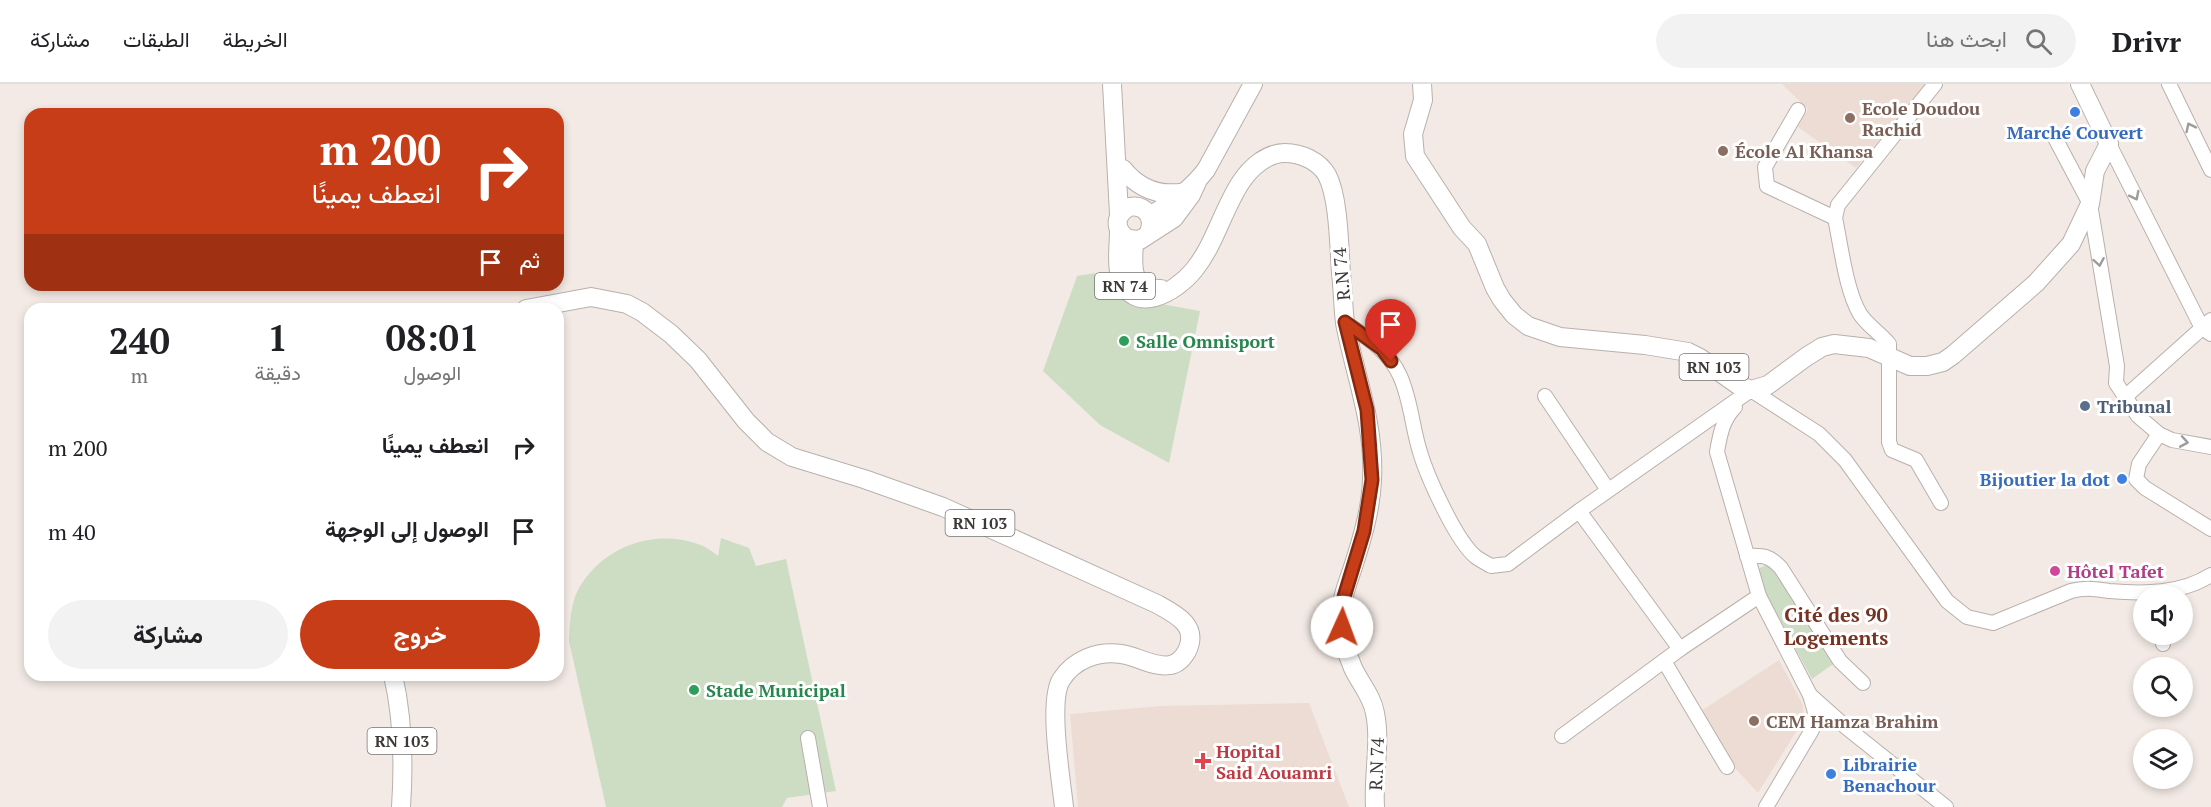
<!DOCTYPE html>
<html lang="ar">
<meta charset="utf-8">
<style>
body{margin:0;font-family:"PT Serif",Vazirmatn,serif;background:#f2f2f2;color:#202124;direction:rtl;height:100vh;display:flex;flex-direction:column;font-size:22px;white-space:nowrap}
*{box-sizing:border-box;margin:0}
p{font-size:20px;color:#757577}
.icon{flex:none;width:33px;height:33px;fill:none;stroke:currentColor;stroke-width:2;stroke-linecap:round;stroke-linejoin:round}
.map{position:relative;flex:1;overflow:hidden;direction:ltr}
.sheet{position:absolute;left:24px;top:219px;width:540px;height:378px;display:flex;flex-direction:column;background:#fff;border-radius:18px;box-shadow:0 3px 9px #0003;direction:rtl}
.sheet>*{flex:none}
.guide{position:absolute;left:24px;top:24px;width:540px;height:183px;border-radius:18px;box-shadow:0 3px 9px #0003;direction:rtl;background:#c73d17;color:#fff;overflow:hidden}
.controls{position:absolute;left:2133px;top:501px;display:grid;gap:12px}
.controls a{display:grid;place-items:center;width:60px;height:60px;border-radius:50%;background:#fff;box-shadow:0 3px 9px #0003;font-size:30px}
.pin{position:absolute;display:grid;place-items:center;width:51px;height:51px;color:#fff;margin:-62px -26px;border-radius:50% 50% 50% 0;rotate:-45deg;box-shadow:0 0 6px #0007}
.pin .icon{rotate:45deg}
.me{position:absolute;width:66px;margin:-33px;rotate:2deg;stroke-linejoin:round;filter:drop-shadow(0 0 4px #0008)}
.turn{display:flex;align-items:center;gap:21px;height:126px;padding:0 24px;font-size:27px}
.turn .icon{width:78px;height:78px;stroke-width:2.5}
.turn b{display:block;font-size:42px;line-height:51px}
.then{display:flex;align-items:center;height:57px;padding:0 24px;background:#0003;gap:12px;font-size:22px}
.eta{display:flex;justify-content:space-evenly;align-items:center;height:102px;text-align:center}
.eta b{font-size:36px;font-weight:700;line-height:42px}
.cta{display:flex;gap:12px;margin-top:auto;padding:12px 24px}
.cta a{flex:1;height:69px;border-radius:36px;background:#c73d17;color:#fff;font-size:24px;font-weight:700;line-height:69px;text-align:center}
.cta a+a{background:#f2f2f2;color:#202124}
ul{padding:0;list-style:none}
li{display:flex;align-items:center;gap:18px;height:84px;padding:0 24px}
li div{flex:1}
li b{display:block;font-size:22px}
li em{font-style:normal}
header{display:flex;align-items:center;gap:36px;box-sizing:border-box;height:84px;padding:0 30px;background:#fff;border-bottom:2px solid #e0e0e0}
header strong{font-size:28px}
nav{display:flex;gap:33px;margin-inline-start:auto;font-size:21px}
.search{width:420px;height:54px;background:#f2f2f2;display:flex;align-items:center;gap:15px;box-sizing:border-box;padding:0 21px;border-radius:33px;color:#757577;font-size:22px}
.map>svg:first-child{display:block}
.built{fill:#eddcd4}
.green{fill:#cdddc4}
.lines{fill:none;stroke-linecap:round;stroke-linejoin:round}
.minor-casing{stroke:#b8b0ac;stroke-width:16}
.major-casing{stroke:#b8b0ac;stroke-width:20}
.minor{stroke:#fff;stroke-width:14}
.major{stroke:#fff;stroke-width:18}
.oneway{stroke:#9e9c9b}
.route-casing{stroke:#81280f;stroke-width:15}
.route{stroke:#c73d17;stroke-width:10}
.shop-dot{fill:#3f7fe0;stroke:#fff;stroke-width:2}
.education-dot{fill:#8d6e63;stroke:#fff;stroke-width:2}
.leisure-dot{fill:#2e9e5b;stroke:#fff;stroke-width:2}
.service-dot{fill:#5c6f8a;stroke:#fff;stroke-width:2}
.hotel-dot{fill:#d1479c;stroke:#fff;stroke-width:2}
.health-dot{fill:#e0444e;stroke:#fff;stroke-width:2}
.labels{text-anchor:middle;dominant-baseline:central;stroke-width:6;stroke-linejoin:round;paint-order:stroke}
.shield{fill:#fff;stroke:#777473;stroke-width:1.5}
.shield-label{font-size:16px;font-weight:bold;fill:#3d3937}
.education-label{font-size:18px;font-weight:bold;fill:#785e54;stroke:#fff;text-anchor:start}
.shop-label{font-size:18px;font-weight:bold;fill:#366cbe;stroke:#fff}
.street-label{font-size:18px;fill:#3d3937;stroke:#fff}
.leisure-label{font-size:18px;font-weight:bold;fill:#27864d;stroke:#fff;text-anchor:start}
.service-label{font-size:18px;font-weight:bold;fill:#4e5e75;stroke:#fff;text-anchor:start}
.hotel-label{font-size:18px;font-weight:bold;fill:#b23c85;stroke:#fff;text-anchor:start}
.health-label{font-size:18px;font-weight:bold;fill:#be3a42;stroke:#fff;text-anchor:start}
.neighbourhood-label{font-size:20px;font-weight:bold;fill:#732;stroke:#fff}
</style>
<header>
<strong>Drivr</strong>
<div class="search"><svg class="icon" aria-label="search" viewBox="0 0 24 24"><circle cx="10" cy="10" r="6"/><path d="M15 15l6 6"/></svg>ابحث هنا</div>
<nav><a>الخريطة</a><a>الطبقات</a><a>مشاركة</a></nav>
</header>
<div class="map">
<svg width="2211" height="723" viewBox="0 0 2211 723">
<rect width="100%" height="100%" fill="#f3eae5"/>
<!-- built -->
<g class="built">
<polygon points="1782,0 1925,0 1856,84 1798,43 1808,25"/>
<polygon points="1779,576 1803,621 1803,632 1799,643 1758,709 1733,682 1701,627"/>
<polygon points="1309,619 1349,723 1078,723 1070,630 1160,622"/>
</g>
<!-- green -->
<g class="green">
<polygon points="1095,189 1101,209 1200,227 1169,379 1100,341 1043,287 1077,192"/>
<path d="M721 454 749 464 756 482 786 475 836 707 787 714 782 723H606L569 557C570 541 570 521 578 506 601 464 651 444 698 460 705 462 712 467 718 472Z"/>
<polygon points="1770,479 1836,578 1812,595 1765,509 1758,485"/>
</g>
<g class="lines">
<!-- minor casing -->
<g class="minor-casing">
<g id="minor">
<path d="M1935 0 1838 121 1835 134C1841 162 1846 207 1860 230 1867 241 1880 249 1889 260V358L1892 366 1916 376 1941 419"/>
<polyline points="2169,0 2211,86"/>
<polyline points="1798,26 1765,83 1767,102 1835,134"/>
<polyline points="2054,52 2090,120 2117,282 2116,299 2138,332 2159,350 2172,356 2211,363"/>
<polyline points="2109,60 2202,244 2211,250"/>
<path d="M1345 238C1366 253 1389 267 1400 292 1411 316 1412 343 1420 368 1427 392 1456 457 1476 473 1480 476 1486 479 1491 482L1508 480 1579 427 1751 306"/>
<path d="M1751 306 1819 350 1845 376 1947 517 1967 533 1993 539 2071 507C2085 503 2095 505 2109 507 2144 510 2181 510 2211 491"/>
<polyline points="1545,312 1608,406"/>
<polyline points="2125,313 2211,236"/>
<path d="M1735 323C1723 335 1720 350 1717 368L1759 512 1810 611 1815 628 1812 646 1766 723"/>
<polyline points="2159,350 2139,380 2136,395 2145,404 2211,445"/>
<polyline points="1579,427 1680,565"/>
<path d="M1747 472C1764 471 1770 472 1781 484L1840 577 1863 599"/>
<polyline points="2161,550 2163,560"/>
<polyline points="1664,577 1727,683"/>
<polyline points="1810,611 1847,644 1946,723"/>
<polyline points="1562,652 1680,565 1759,512"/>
<polyline points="808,654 820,723"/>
</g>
</g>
<!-- major casing -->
<g class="major-casing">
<g id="major">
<polyline points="1112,0 1119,130"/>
<polyline points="1422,0 1423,16 1413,50 1415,72 1462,144 1477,160 1495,204 1502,216 1514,231 1528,242 1560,253 1645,261 1688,268 1700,274 1738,301 1751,306 1768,301 1806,273 1822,263 1834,260 1869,264 1910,282 1927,282 1943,278 1953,271 2036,199 2071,160 2090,120 2095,87 2109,60 2080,0"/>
<path d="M1123 85C1139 105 1159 113 1185 108"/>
<path d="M1150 131C1172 120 1191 105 1206 86L1253 0"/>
<path d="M1119 148C1119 162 1116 178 1120 192 1133 234 1176 208 1194 186 1215 160 1223 125 1241 98 1251 83 1267 69 1285 69 1301 69 1319 77 1327 91 1339 114 1339 163 1341 189 1343 206 1343 223 1345 239 1355 292 1375 340 1372 396 1371 425 1362 455 1353 483 1348 498 1341 515 1341 531 1341 549 1346 568 1353 584 1360 599 1372 612 1375 629 1381 658 1373 692 1375 723"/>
<path d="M1149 148C1155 133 1145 120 1129 123 1114 131 1114 146 1128 155L1140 156 1174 134 1191 111 1197 98"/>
<path d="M1134 157C1133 180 1128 206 1161 205"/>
<path d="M526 225 591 213 627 220 642 228 671 250 698 276 746 337 767 358 792 373 864 395 943 423 1157 520C1177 531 1199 542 1187 567 1183 574 1178 580 1170 581 1154 584 1137 572 1121 570 1098 567 1074 575 1061 596 1048 618 1061 695 1064 723"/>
<path d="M393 591C403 634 404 679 401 723"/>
</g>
</g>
<!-- minor -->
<use href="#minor" class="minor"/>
<!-- major -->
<use href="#major" class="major"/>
</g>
<!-- one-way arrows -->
<defs><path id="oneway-chevron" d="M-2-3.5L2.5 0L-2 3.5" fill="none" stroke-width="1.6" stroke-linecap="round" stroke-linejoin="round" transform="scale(1.5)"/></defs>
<g class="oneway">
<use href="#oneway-chevron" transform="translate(2190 43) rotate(-116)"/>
<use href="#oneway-chevron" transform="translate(2135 112) rotate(63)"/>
<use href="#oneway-chevron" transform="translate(2099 178) rotate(80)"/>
<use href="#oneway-chevron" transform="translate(2184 358) rotate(10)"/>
</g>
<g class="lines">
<!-- route casing -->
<g class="route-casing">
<polyline id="route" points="1342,543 1341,530 1344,513 1364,447 1372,396 1367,326 1345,238 1382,265 1391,277"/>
</g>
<!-- route -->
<use href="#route" class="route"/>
</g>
<!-- markers -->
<g class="shop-dot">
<circle cx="2075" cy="28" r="6"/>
<circle cx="2122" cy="395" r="6"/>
<circle cx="1831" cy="690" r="6"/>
</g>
<g class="education-dot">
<circle cx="1850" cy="34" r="6"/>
<circle cx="1723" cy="67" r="6"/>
<circle cx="1754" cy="637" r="6"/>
</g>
<g class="leisure-dot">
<circle cx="1124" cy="257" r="6"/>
<circle cx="694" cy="606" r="6"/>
</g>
<circle class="service-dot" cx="2085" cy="322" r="6"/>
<circle class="hotel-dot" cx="2055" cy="487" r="6"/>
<path class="health-dot" d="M1200 668h6v6h6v6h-6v6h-6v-6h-6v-6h6z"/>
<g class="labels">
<!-- shield labels -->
<g class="shield">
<rect x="1095" y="189" width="60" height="26" rx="4.5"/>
<rect x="1679.5" y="270" width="69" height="26" rx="4.5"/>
<rect x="945.5" y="426" width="69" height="26" rx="4.5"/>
<rect x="367.5" y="644" width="69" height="26" rx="4.5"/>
</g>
<g class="shield-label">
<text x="1125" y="202">RN 74</text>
<text x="1714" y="283">RN 103</text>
<text x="980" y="439">RN 103</text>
<text x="402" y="657">RN 103</text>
</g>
<!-- education labels -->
<g class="education-label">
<text x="1862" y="24">Ecole Doudou<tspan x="1862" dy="21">Rachid</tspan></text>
<text x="1735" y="67">École Al Khansa</text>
<text x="1766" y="637">CEM Hamza Brahim</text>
</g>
<!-- shop labels -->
<g class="shop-label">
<text x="2075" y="48">Marché Couvert</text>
<text x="2110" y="395" text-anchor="end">Bijoutier la dot</text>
<text x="1843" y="680" text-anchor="start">Librairie<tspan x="1843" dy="21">Benachour</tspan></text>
</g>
<!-- street labels -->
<g class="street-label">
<text transform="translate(1341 190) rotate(-95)">R.N 74</text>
<text transform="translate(1376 680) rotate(-88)">R.N 74</text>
</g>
<!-- leisure labels -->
<g class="leisure-label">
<text x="1136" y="257">Salle Omnisport</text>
<text x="706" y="606">Stade Municipal</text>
</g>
<!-- service labels -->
<g class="service-label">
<text x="2097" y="322">Tribunal</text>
</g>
<!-- hotel labels -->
<g class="hotel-label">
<text x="2067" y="487">Hôtel Tafet</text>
</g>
<!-- health labels -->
<g class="health-label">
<text x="1216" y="667">Hopital<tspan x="1216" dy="21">Said Aouamri</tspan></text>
</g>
<!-- neighbourhood labels -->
<g class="neighbourhood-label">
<text x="1836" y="530">Cité des 90<tspan x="1836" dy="23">Logements</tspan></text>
</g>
</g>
</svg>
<div class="controls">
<a><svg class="icon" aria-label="sound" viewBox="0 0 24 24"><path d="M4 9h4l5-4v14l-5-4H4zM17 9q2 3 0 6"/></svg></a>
<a><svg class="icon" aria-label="search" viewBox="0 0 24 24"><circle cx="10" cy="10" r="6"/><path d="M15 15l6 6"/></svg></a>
<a><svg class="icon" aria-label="layers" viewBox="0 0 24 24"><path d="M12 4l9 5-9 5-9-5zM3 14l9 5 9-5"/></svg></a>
</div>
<div class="pin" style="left:1391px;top:277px;background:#d93025"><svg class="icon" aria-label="arrive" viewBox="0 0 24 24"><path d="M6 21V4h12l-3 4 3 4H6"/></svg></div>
<svg class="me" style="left:1342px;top:543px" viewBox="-20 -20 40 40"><circle r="19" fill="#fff"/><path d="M0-13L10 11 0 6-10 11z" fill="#c73d17"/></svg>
<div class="guide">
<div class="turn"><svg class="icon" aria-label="right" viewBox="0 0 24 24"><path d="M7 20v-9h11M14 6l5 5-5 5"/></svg><div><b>200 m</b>انعطف يمينًا</div></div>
<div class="then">ثم<svg class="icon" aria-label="arrive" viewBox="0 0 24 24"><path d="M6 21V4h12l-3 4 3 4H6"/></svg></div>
</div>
<section class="sheet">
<div class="eta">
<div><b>08:01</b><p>الوصول</p></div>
<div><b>1</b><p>دقيقة</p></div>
<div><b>240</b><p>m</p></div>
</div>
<ul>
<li><svg class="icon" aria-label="right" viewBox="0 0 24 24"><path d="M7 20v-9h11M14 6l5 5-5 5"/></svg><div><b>انعطف يمينًا</b></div><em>200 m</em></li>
<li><svg class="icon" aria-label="arrive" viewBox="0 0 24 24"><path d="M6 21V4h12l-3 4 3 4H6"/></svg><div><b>الوصول إلى الوجهة</b></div><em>40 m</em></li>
</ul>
<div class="cta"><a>خروج</a><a>مشاركة</a></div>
</section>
</div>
